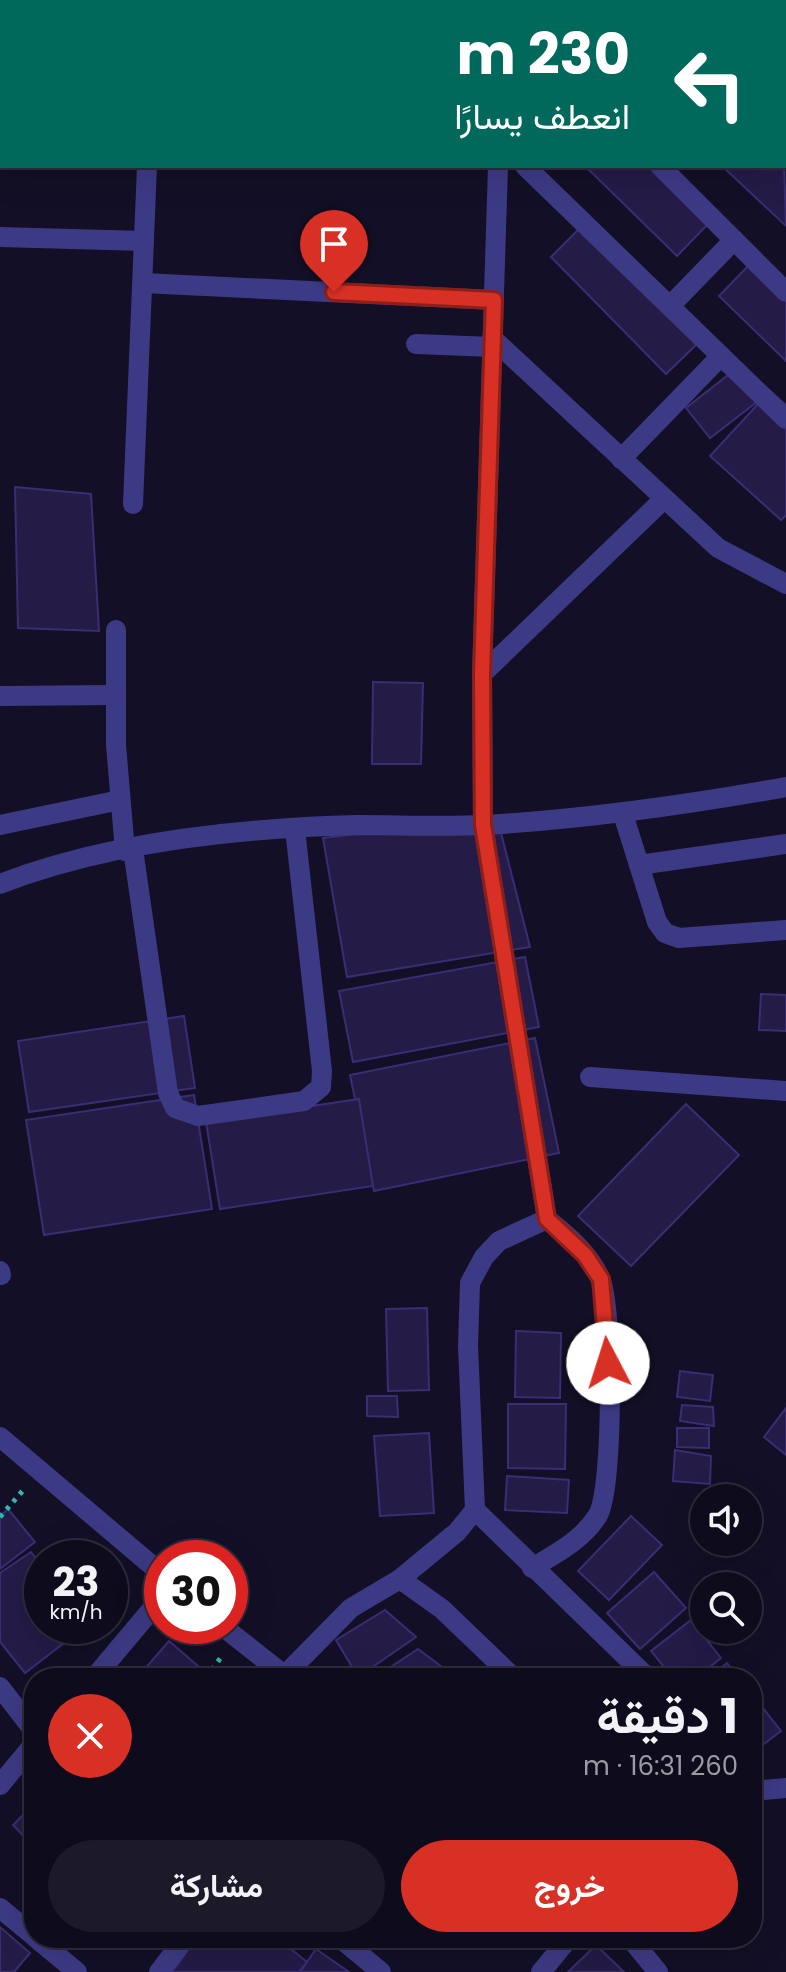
<!DOCTYPE html>
<html lang="ar">
<meta charset="utf-8">
<style>
body{margin:0;font-family:Poppins,Vazirmatn,sans-serif;background:#1c1929;color:#f1f3f6;direction:rtl;height:100vh;display:flex;flex-direction:column;font-size:30px;white-space:nowrap}
*{box-sizing:border-box;margin:0}
p{font-size:26px;color:#9b9ba3}
.icon{flex:none;width:44px;height:44px;fill:none;stroke:currentColor;stroke-width:2;stroke-linecap:round;stroke-linejoin:round}
.map{position:relative;flex:1;overflow:hidden;direction:ltr}
.sheet{position:absolute;left:24px;top:1668px;width:738px;height:280px;display:flex;flex-direction:column;background:#0e0b1c;border-radius:32px;box-shadow:0 8px 32px #0002,0 0 0 2px #2e2b3b;direction:rtl}
.sheet>*{flex:none}
.top-card{position:absolute;left:0px;top:0px;width:786px;height:168px;box-shadow:0 8px 32px #0002,0 0 0 2px #2e2b3b;direction:rtl;background:#00695c;color:#fff;overflow:hidden}
.controls{position:absolute;left:690px;top:1484px;display:grid;gap:16px}
.controls a{display:grid;place-items:center;width:72px;height:72px;border-radius:50%;background:#0e0b1c;box-shadow:0 8px 32px #0002,0 0 0 2px #2e2b3b;font-size:40px}
.speed{position:absolute;left:24px;top:1540px;display:flex;gap:16px;font-size:40px;font-weight:700;text-align:center}
.speed>*{display:grid;place-content:center;width:104px;height:104px;border-radius:50%;background:#0e0b1c;box-shadow:0 8px 32px #0002,0 0 0 2px #2e2b3b;line-height:1}
.speed small{font-size:20px;font-weight:400}
.speed .limit{border:12px solid #d22;background:#fff;color:#111}
.pin{position:absolute;display:grid;place-items:center;width:68px;height:68px;color:#fff;margin:-82px -34px;border-radius:50% 50% 50% 0;rotate:-45deg;box-shadow:0 0 8px #0007}
.pin .icon{rotate:45deg}
.me{position:absolute;width:88px;margin:-44px;rotate:355deg;stroke-linejoin:round;filter:drop-shadow(0 0 6px #0008)}
.turn{display:flex;align-items:center;gap:28px;height:168px;padding:0 24px;font-size:36px}
.turn .icon{width:104px;height:104px;stroke-width:2.5}
.turn b{display:block;font-size:56px;line-height:68px}
.round{display:grid;place-items:center;flex:none;width:84px;height:84px;border-radius:42px;background:#1c1929}
.headline{display:flex;align-items:center;justify-content:space-between;height:136px;padding:0 24px}
h1{font-size:48px;font-weight:700;line-height:60px}
.cta{display:flex;gap:16px;margin-top:auto;padding:16px 24px}
.cta a{flex:1;height:92px;border-radius:48px;background:#d93025;color:#fff;font-size:32px;font-weight:700;line-height:92px;text-align:center}
.cta a+a{background:#1c1929;color:#f1f3f6}
.map>svg:first-child{display:block}
.building{fill:#241b47;stroke:#3b2d73;stroke-width:2}
.lines{fill:none;stroke-linecap:round;stroke-linejoin:round}
.path{stroke:#2fb8b0;stroke-width:5;stroke-dasharray:4 6;stroke-linecap:butt}
.minor{stroke:#3d3a85;stroke-width:20}
.route-casing{stroke:#8d1f18;stroke-width:20}
.route{stroke:#d93025;stroke-width:14}
</style>
<div class="map">
<svg width="786" height="1972" viewBox="0 0 786 1972">
<rect width="100%" height="100%" fill="#130f26"/>
<!-- building -->
<g class="building">
<polygon points="542,0 647,0 649,2 540,2"/>
<polygon points="784,164 786,226 722,166 784,166"/>
<polygon points="585,166 651,166 709,223 677,256"/>
<polygon points="582,226 698,343 666,374 551,257"/>
<polygon points="750,264 786,299 786,361 719,296"/>
<polygon points="742,364 766,395 710,438 686,408"/>
<polygon points="770,391 786,405 786,515 781,520 710,456"/>
<polygon points="15,487 91,494 99,631 18,628"/>
<polygon points="373,682 423,683 421,764 372,764"/>
<polygon points="497,817 530,947 347,977 323,838"/>
<polygon points="525,957 539,1027 353,1062 339,991"/>
<polygon points="761,994 786,995 786,1031 759,1030"/>
<polygon points="184,1016 195,1088 29,1112 18,1041"/>
<polygon points="535,1038 559,1153 374,1191 350,1075"/>
<polygon points="194,1095 212,1209 44,1235 26,1120"/>
<polygon points="359,1099 373,1186 220,1209 206,1122"/>
<polygon points="686,1104 739,1155 631,1266 578,1216"/>
<polygon points="427,1308 429,1390 388,1391 386,1309"/>
<polygon points="516,1331 561,1333 560,1398 515,1397"/>
<polygon points="680,1371 713,1375 710,1401 677,1397"/>
<polygon points="367,1396 397,1396 398,1417 367,1416"/>
<polygon points="508,1404 566,1404 565,1469 508,1468"/>
<polygon points="682,1405 713,1407 714,1426 680,1421"/>
<polygon points="786,1408 786,1455 764,1437"/>
<polygon points="677,1428 709,1428 709,1448 677,1447"/>
<polygon points="429,1433 434,1513 380,1516 374,1436"/>
<polygon points="675,1450 711,1456 710,1484 673,1481"/>
<polygon points="507,1476 569,1480 567,1513 505,1510"/>
<polygon points="8,1509 35,1542 0,1569 0,1516"/>
<polygon points="631,1516 662,1545 609,1600 578,1571"/>
<polygon points="31,1552 42,1566 42,1626 86,1626 25,1673 0,1642 0,1573"/>
<polygon points="654,1572 686,1608 640,1649 607,1613"/>
<polygon points="385,1610 416,1637 358,1677 336,1640"/>
<polygon points="691,1620 721,1658 696,1678 673,1678 651,1651"/>
<polygon points="169,1641 212,1678 137,1678"/>
<polygon points="418,1649 446,1670 435,1678 374,1678"/>
<polygon points="727,1663 739,1678 708,1678"/>
<polygon points="752,1694 781,1731 752,1753"/>
<polygon points="34,1804 34,1847 13,1825"/>
<polygon points="0,1927 30,1953 14,1972 0,1972"/>
<polygon points="197,1938 277,1938 307,1962 299,1972 172,1972"/>
<polygon points="596,1945 624,1972 568,1972"/>
<polygon points="316,1949 349,1972 300,1972"/>
</g>
<g class="lines">
<!-- path -->
<g class="path">
<polyline points="0,1517 25,1488"/>
<polyline points="73,1558 87,1540"/>
<polyline points="206,1678 222,1656"/>
</g>
<!-- minor -->
<g class="minor">
<polyline points="629,0 631,2"/>
<polyline points="503,2 503,0"/>
<polyline points="730,2 730,0"/>
<polyline points="784,150 786,152"/>
<polyline points="525,166 786,419"/>
<polyline points="660,166 786,292"/>
<polyline points="0,237 144,241"/>
<polyline points="143,283 494,300"/>
<polyline points="670,306 734,240"/>
<polyline points="492,338 718,548 786,584"/>
<polyline points="416,344 492,347"/>
<polyline points="621,459 721,356"/>
<polyline points="133,504 147,166"/>
<polyline points="116,630 116,745 125,851"/>
<polyline points="482,674 664,499"/>
<polyline points="0,696 114,695"/>
<polyline points="623,814 657,922 665,933 679,938 786,930"/>
<polyline points="0,825 120,800"/>
<polyline points="133,849 168,1093 175,1108 198,1116 304,1101 321,1087 322,1071 295,829"/>
<polyline points="639,865 786,844"/>
<path d="M0 884C110 841 240 828 358 825 400 825 443 827 485 825 587 819 686 805 786 787"/>
<polyline points="590,1077 786,1091"/>
<polyline points="0,1271 1,1275"/>
<polyline points="0,1437 162,1574"/>
<polyline points="475,1510 648,1678"/>
<path d="M532 1568C555 1554 583 1540 598 1515 614 1486 613 1307 600 1278 589 1253 567 1235 547 1219"/>
<polyline points="400,1579 457,1532 475,1510 468,1346 470,1283 484,1257 499,1241 547,1219 483,825 482,674 498,166"/>
<polyline points="222,1626 288,1678"/>
<polyline points="285,1675 351,1608 400,1579 442,1609 514,1678"/>
<polyline points="94,1678 162,1597"/>
<polyline points="0,1687 34,1731"/>
<polyline points="0,1785 34,1744"/>
<polyline points="752,1791 786,1788"/>
<polyline points="0,1908 34,1936"/>
<polyline points="36,1938 77,1972"/>
<polyline points="340,1938 381,1972"/>
<polyline points="630,1938 658,1972"/>
<polyline points="159,1972 185,1938"/>
<polyline points="541,1972 569,1938"/>
</g>
</g>
<g class="lines">
<!-- route casing -->
<g class="route-casing">
<polyline id="route" points="334,292 494,300 482,674 483,825 547,1219 585,1255 601,1279 608,1363"/>
</g>
<!-- route -->
<use href="#route" class="route"/>
</g>
</svg>
<div class="controls">
<a><svg class="icon" aria-label="sound" viewBox="0 0 24 24"><path d="M4 9h4l5-4v14l-5-4H4zM17 9q2 3 0 6"/></svg></a>
<a><svg class="icon" aria-label="search" viewBox="0 0 24 24"><circle cx="10" cy="10" r="6"/><path d="M15 15l6 6"/></svg></a>
</div>
<div class="speed"><div>23<small>km/h</small></div><div class="limit">30</div></div>
<div class="pin" style="left:334px;top:292px;background:#d93025"><svg class="icon" aria-label="arrive" viewBox="0 0 24 24"><path d="M6 21V4h12l-3 4 3 4H6"/></svg></div>
<svg class="me" style="left:608px;top:1363px" viewBox="-20 -20 40 40"><circle r="19" fill="#fff"/><path d="M0-13L10 11 0 6-10 11z" fill="#d93025"/></svg>
<div class="top-card">
<div class="turn"><svg class="icon" aria-label="left" viewBox="0 0 24 24"><path d="M17 20v-9H6M10 6l-5 5 5 5"/></svg><div><b>230 m</b>انعطف يسارًا</div></div>
</div>
<section class="sheet">
<div class="headline"><div><h1>1 دقيقة</h1><p>260 m · 16:31</p></div><a class="round" style="background:#d93025;color:#fff"><svg class="icon" aria-label="close" viewBox="0 0 24 24"><path d="M6 6l12 12M18 6L6 18"/></svg></a></div>
<div class="cta"><a>خروج</a><a>مشاركة</a></div>
</section>
</div>
